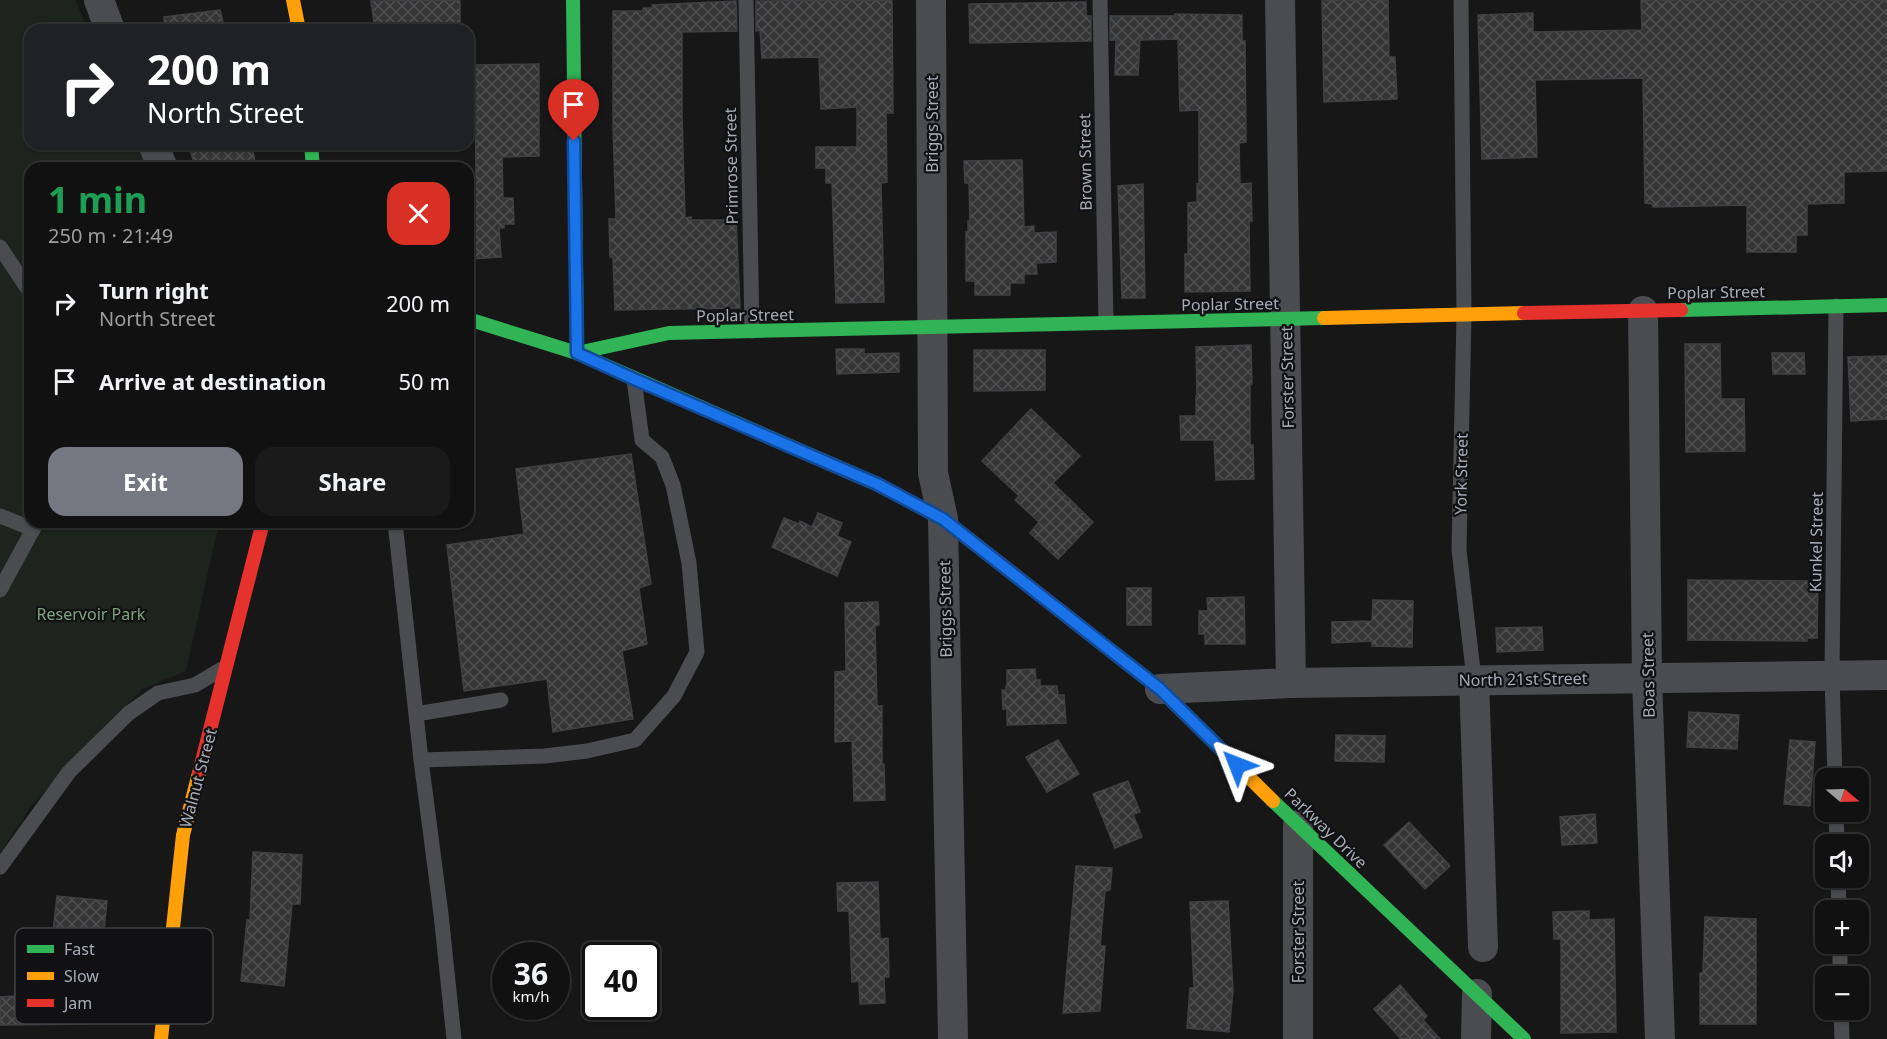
<!DOCTYPE html>
<meta charset="utf-8">
<style>
body{margin:0;font-family:"Noto Sans",sans-serif;background:#1a1a1a;color:#f1f3f6;height:100vh;display:flex;flex-direction:column;font-size:22px;white-space:nowrap}
*{box-sizing:border-box;margin:0}
p{font-size:20px;color:#9c9d9f}
.icon{flex:none;width:33px;height:33px;fill:none;stroke:currentColor;stroke-width:2;stroke-linecap:round;stroke-linejoin:round}
.map{position:relative;flex:1;overflow:hidden}
.panel{position:absolute;left:24px;top:162px;width:450px;height:366px;display:flex;flex-direction:column;background:#111;border-radius:18px;box-shadow:0 2px 4px #0004,0 0 0 2px #303131}
.panel>*{flex:none}
.banner{position:absolute;left:24px;top:24px;width:450px;height:126px;border-radius:18px;box-shadow:0 2px 4px #0004,0 0 0 2px #303131;background:#202124;color:#fff;overflow:hidden}
.needle{width:39px;rotate:109deg}
.tools{position:absolute;left:1815px;top:768px;display:grid;gap:12px}
.tools a{display:grid;place-items:center;width:54px;height:54px;border-radius:12px;background:#111;box-shadow:0 2px 4px #0004,0 0 0 2px #303131;font-size:30px}
.speed{position:absolute;left:492px;top:942px;display:flex;gap:12px;font-size:30px;font-weight:700;text-align:center}
.speed>*{display:grid;place-content:center;width:78px;height:78px;border-radius:50%;background:#111;box-shadow:0 2px 4px #0004,0 0 0 2px #303131;line-height:1}
.speed small{font-size:15px;font-weight:400}
.speed .limit{border:3px solid #111;border-radius:9px;background:#fff;color:#111}
.pin{position:absolute;display:grid;place-items:center;width:51px;height:51px;color:#fff;margin:-62px -26px;border-radius:50% 50% 50% 0;rotate:-45deg;box-shadow:0 0 6px #0007}
.pin .icon{rotate:45deg}
.me{position:absolute;width:66px;margin:-33px;rotate:315deg;stroke-linejoin:round;filter:drop-shadow(0 0 4px #0008)}
.turn{display:flex;align-items:center;gap:21px;height:126px;padding:0 24px;font-size:27px}
.turn .icon{width:78px;height:78px;stroke-width:2.5}
.turn b{display:block;font-size:42px;line-height:51px}
.round{display:grid;place-items:center;flex:none;width:63px;height:63px;border-radius:18px;background:#1a1a1a}
.headline{display:flex;align-items:center;justify-content:space-between;height:102px;padding:0 24px}
h1{font-size:36px;font-weight:700;line-height:45px;color:#1e9e55}
.button{display:flex;gap:12px;margin-top:auto;padding:12px 24px}
.button a{flex:1;height:69px;border-radius:18px;background:#757880;color:#fff;font-size:24px;font-weight:700;line-height:69px;text-align:center}
.button a+a{background:#1a1a1a;color:#f1f3f6}
ul{padding:0;list-style:none}
li{display:flex;align-items:center;gap:18px;height:78px;padding:0 24px}
li div{flex:1}
li b{display:block;font-size:22px}
li em{font-style:normal}
.map>svg:first-child{display:block}
.park{fill:#1d241e}
.building{fill:url(#building-cross-hatch);stroke:#3f4043;stroke-width:1.5}
.lines{fill:none;stroke-linecap:round;stroke-linejoin:round}
.lane{stroke:#4b4c50;stroke-width:15}
.street{stroke:#4b4c50;stroke-width:30}
.fast{stroke:#30b455;stroke-width:14}
.slow{stroke:#ff9f0a;stroke-width:14}
.jam{stroke:#e5322d;stroke-width:14}
.route-casing{stroke:#114b97;stroke-width:15}
.route{stroke:#1a73e8;stroke-width:10}
.labels{text-anchor:middle;dominant-baseline:central;stroke-width:4.5;stroke-linejoin:round;paint-order:stroke}
.street-label{font-size:16px;fill:#a8adb8;stroke:#111113}
.park-label{font-size:16px;fill:#7fa381;stroke:#111113}
.key{fill:#111113;stroke:#3e4045;stroke-width:1.5}
.key-label{font-size:16px;fill:#a8adb8}
</style>
<div class="map">
<svg width="1887" height="1039" viewBox="0 0 1887 1039">
<defs>
<pattern id="building-cross-hatch" width="8" height="8" patternUnits="userSpaceOnUse" patternTransform="scale(1.5)"><rect width="8" height="8" fill="#353536"/><path d="M0 0l8 8M0 8l8-8" fill="none" stroke="#4f5051"/></pattern>
</defs>
<rect width="100%" height="100%" fill="#171717"/>
<!-- park -->
<polygon class="park" points="0,0 75,0 88,30 30,30 30,144 138,144 149,168 30,168 30,522 219,522 186,671 142,689 32,805 0,853"/>
<!-- building -->
<g class="building">
<polygon points="460,0 460,30 375,30 371,1"/>
<polygon points="892,0 893,113 886,113 887,182 881,183 884,302 836,303 832,183 826,183 826,168 816,168 816,147 857,147 857,107 821,109 819,57 762,58 760,30 756,31 756,1"/>
<polygon points="1322,0 1388,0 1389,57 1395,57 1397,99 1324,102"/>
<polygon points="1641,0 1887,0 1887,171 1844,172 1844,203 1807,204 1807,235 1796,235 1796,252 1747,252 1747,205 1653,207 1652,204 1645,203 1643,78 1535,80 1537,157 1482,159 1478,15 1533,13 1533,32 1642,30"/>
<polygon points="736,1 737,31 682,32 682,115 685,218 691,217 691,220 736,220 740,308 615,310 613,257 610,257 609,219 616,219 613,126 613,11 643,11 643,8 653,8 652,5"/>
<polygon points="1086,2 1086,16 1091,16 1091,41 970,43 969,4"/>
<polygon points="220,10 225,30 165,30 164,17"/>
<polygon points="1175,14 1242,15 1242,41 1245,41 1246,142 1239,143 1240,184 1251,183 1252,221 1249,221 1250,291 1185,292 1185,254 1188,254 1188,203 1197,202 1197,184 1199,184 1199,110 1180,111 1178,39 1140,40 1138,75 1115,75 1116,40 1110,40 1110,16 1175,16"/>
<polygon points="539,64 539,156 502,157 503,198 513,198 514,224 504,224 504,228 499,228 501,257 468,259 468,176 476,175 475,65"/>
<polygon points="188,144 252,144 256,168 196,168"/>
<polygon points="1022,160 1024,227 1034,226 1034,233 1056,232 1056,262 1036,263 1037,274 1024,274 1024,283 1010,283 1010,295 975,295 975,281 966,281 966,232 968,232 968,221 970,221 969,183 965,183 964,161"/>
<polygon points="1143,184 1145,298 1122,298 1118,186"/>
<polygon points="1685,344 1720,344 1721,399 1744,399 1745,451 1686,452"/>
<polygon points="1251,345 1252,384 1250,384 1250,445 1253,445 1254,479 1216,480 1214,440 1181,440 1180,416 1196,416 1196,396 1197,396 1196,347"/>
<polygon points="836,349 864,349 864,354 899,353 899,372 837,374"/>
<polygon points="974,350 1045,350 1045,390 974,391"/>
<polygon points="1772,353 1804,353 1805,374 1773,374"/>
<polygon points="1887,356 1887,419 1851,421 1848,357"/>
<polygon points="1031,409 1080,456 1053,483 1093,522 1058,559 1030,533 1039,522 1015,500 1019,496 982,461"/>
<polygon points="631,454 651,584 639,588 647,644 622,651 633,719 553,732 547,679 464,691 447,545 524,534 516,469"/>
<polygon points="818,513 842,523 837,536 851,542 837,576 772,547 784,518 799,524 800,521 812,527"/>
<polygon points="1688,580 1818,581 1817,638 1807,638 1807,641 1688,640"/>
<rect x="1127" y="588" width="24" height="37"/>
<polygon points="1244,597 1245,644 1205,644 1205,634 1199,634 1199,611 1208,611 1207,598"/>
<polygon points="1373,600 1413,601 1412,647 1372,646 1372,641 1332,643 1332,622 1372,621"/>
<polygon points="878,602 879,625 875,626 877,706 882,706 882,764 884,764 885,800 854,801 852,741 835,742 835,672 846,671 845,603"/>
<polygon points="1542,627 1543,650 1497,652 1496,628"/>
<polygon points="1035,669 1036,680 1040,680 1040,686 1057,686 1058,695 1064,695 1066,723 1007,725 1007,709 1003,709 1002,690 1006,690 1006,686 1007,685 1007,670"/>
<polygon points="1689,712 1739,715 1737,749 1687,747"/>
<polygon points="1336,735 1385,736 1384,762 1335,761"/>
<polygon points="1058,740 1079,774 1047,792 1026,757"/>
<polygon points="1790,740 1815,742 1810,806 1784,804"/>
<polygon points="1128,781 1140,812 1133,814 1142,837 1115,848 1093,794"/>
<polygon points="1595,814 1597,843 1562,845 1560,817"/>
<polygon points="1409,822 1450,866 1425,889 1384,845"/>
<polygon points="253,852 302,855 300,904 292,904 284,986 241,981 247,920 250,920"/>
<polygon points="1076,866 1112,868 1110,890 1105,891 1100,946 1105,946 1100,1011 1063,1013"/>
<polygon points="878,882 880,939 888,938 889,977 884,977 885,1003 860,1004 859,981 852,982 849,911 838,911 837,883"/>
<polygon points="57,896 107,901 101,959 87,958 87,1024 0,1025 0,997 15,996 15,985 47,985"/>
<polygon points="1228,901 1233,991 1229,1032 1187,1028 1190,988 1194,988 1190,902"/>
<polygon points="1589,911 1589,920 1614,919 1616,1032 1561,1033 1561,939 1554,939 1553,912"/>
<polygon points="1705,917 1756,919 1756,1024 1700,1024 1700,973 1703,973"/>
<polygon points="1400,985 1427,1016 1423,1020 1440,1039 1401,1039 1374,1009"/>
</g>
<g class="lines">
<!-- lane -->
<g class="lane">
<polyline points="746,0 752,331"/>
<polyline points="1100,0 1106,323"/>
<polyline points="1461,0 1464,315 1459,550 1474,679"/>
<polyline points="0,247 30,292"/>
<polyline points="0,516 33,529"/>
<polyline points="395,522 421,760 441,914 454,1039"/>
<polyline points="0,590 37,522"/>
<polyline points="416,714 501,700"/>
<polyline points="421,760 545,756 587,751 635,740 674,696 697,652 689,563 673,485 662,457 642,440 634,379"/>
<polyline points="1835,778 1832,676 1836,306"/>
<polyline points="1836,812 1837,844"/>
<polyline points="0,867 69,772 129,713 158,693 195,685 222,669"/>
<polyline points="1838,878 1839,910"/>
<polyline points="1840,944 1840,976"/>
<polyline points="1841,1010 1842,1039"/>
</g>
<!-- street -->
<g class="street">
<polyline points="99,0 110,30"/>
<polyline points="931,0 933,473 943,519 953,1039"/>
<polyline points="1280,0 1291,683"/>
<polyline points="153,144 163,168"/>
<polyline points="1643,311 1647,678 1660,1039"/>
<polyline points="1474,679 1483,947"/>
<polyline points="1160,689 1291,683 1887,675"/>
<polyline points="1298,1039 1298,825"/>
<polyline points="1476,1039 1477,994"/>
</g>
<!-- fast -->
<g class="fast">
<polyline points="573,0 577,353"/>
<polyline points="311,144 313,168"/>
<polyline points="1681,310 1887,305"/>
<polyline points="468,319 577,353 877,484 943,519 983,550"/>
<polyline points="577,353 669,333 1324,318"/>
<polyline points="1273,801 1524,1039"/>
</g>
<!-- slow -->
<g class="slow">
<polyline points="293,0 299,30"/>
<polyline points="1324,318 1524,313"/>
<polyline points="1115,654 1160,689 1273,801"/>
<polyline points="161,1039 183,835 199,773"/>
</g>
<!-- jam -->
<g class="jam">
<polyline points="1524,313 1681,310"/>
<polyline points="983,550 1115,654"/>
<polyline points="199,773 263,522"/>
</g>
</g>
<g class="lines">
<!-- route casing -->
<g class="route-casing">
<polyline id="route" points="574,141 577,353 634,379 877,484 943,519 1160,689 1237,765"/>
</g>
<!-- route -->
<use href="#route" class="route"/>
</g>
<g class="labels">
<!-- street labels -->
<g class="street-label">
<text transform="translate(932 124) rotate(-90)">Briggs Street</text>
<text transform="translate(1085 162) rotate(-91)">Brown Street</text>
<text transform="translate(731 166) rotate(-91)">Primrose Street</text>
<text transform="translate(1716 292) rotate(-1)">Poplar Street</text>
<text transform="translate(1230 304) rotate(-1)">Poplar Street</text>
<text transform="translate(745 315) rotate(-1)">Poplar Street</text>
<text transform="translate(1287 377) rotate(-91)">Forster Street</text>
<text transform="translate(1461 474) rotate(-89)">York Street</text>
<text transform="translate(1816 542) rotate(-89)">Kunkel Street</text>
<text transform="translate(945 609) rotate(-91)">Briggs Street</text>
<text transform="translate(1648 675) rotate(-91)">Boas Street</text>
<text transform="translate(1523 679) rotate(-1)">North 21st Street</text>
<text transform="translate(198 778) rotate(-75)">Walnut Street</text>
<text transform="translate(1326 828) rotate(44)">Parkway Drive</text>
<text transform="translate(1298 932) rotate(-90)">Forster Street</text>
</g>
<!-- park labels -->
<g class="park-label">
<text x="91" y="614">Reservoir Park</text>
</g>
</g>
<!-- legend -->
<rect x="15" y="928" width="198" height="96" rx="9" class="key"/>
<rect x="27" y="945" width="27" height="8" fill="#30b455"/>
<rect x="27" y="972" width="27" height="8" fill="#ff9f0a"/>
<rect x="27" y="999" width="27" height="8" fill="#e5322d"/>
<g class="key-label">
<text x="64" y="955">Fast</text>
<text x="64" y="982">Slow</text>
<text x="64" y="1009">Jam</text>
</g>
</svg>
<div class="tools">
<a><svg class="needle" viewBox="-14 -14 28 28"><path d="M0-13l5 13h-10z" fill="#e53935"/><path d="M0 13l5-13h-10z" fill="#9c9d9f"/></svg></a>
<a><svg class="icon" aria-label="sound" viewBox="0 0 24 24"><path d="M4 9h4l5-4v14l-5-4H4zM17 9q2 3 0 6"/></svg></a>
<a>+</a>
<a>−</a>
</div>
<div class="speed"><div>36<small>km/h</small></div><div class="limit">40</div></div>
<div class="pin" style="left:574px;top:141px;background:#d93025"><svg class="icon" aria-label="arrive" viewBox="0 0 24 24"><path d="M6 21V4h12l-3 4 3 4H6"/></svg></div>
<svg class="me" style="left:1237px;top:765px" viewBox="-20 -20 40 40"><path d="M0-17L14 15 0 8-14 15z" fill="#1a73e8" stroke="#fff" stroke-width="4"/></svg>
<div class="banner">
<div class="turn"><svg class="icon" aria-label="right" viewBox="0 0 24 24"><path d="M7 20v-9h11M14 6l5 5-5 5"/></svg><div><b>200 m</b>North Street</div></div>
</div>
<section class="panel">
<div class="headline"><div><h1>1 min</h1><p>250 m · 21:49</p></div><a class="round" style="background:#d93025;color:#fff"><svg class="icon" aria-label="close" viewBox="0 0 24 24"><path d="M6 6l12 12M18 6L6 18"/></svg></a></div>
<ul>
<li><svg class="icon" aria-label="right" viewBox="0 0 24 24"><path d="M7 20v-9h11M14 6l5 5-5 5"/></svg><div><b>Turn right</b><p>North Street</p></div><em>200 m</em></li>
<li><svg class="icon" aria-label="arrive" viewBox="0 0 24 24"><path d="M6 21V4h12l-3 4 3 4H6"/></svg><div><b>Arrive at destination</b></div><em>50 m</em></li>
</ul>
<div class="button"><a>Exit</a><a>Share</a></div>
</section>
</div>
